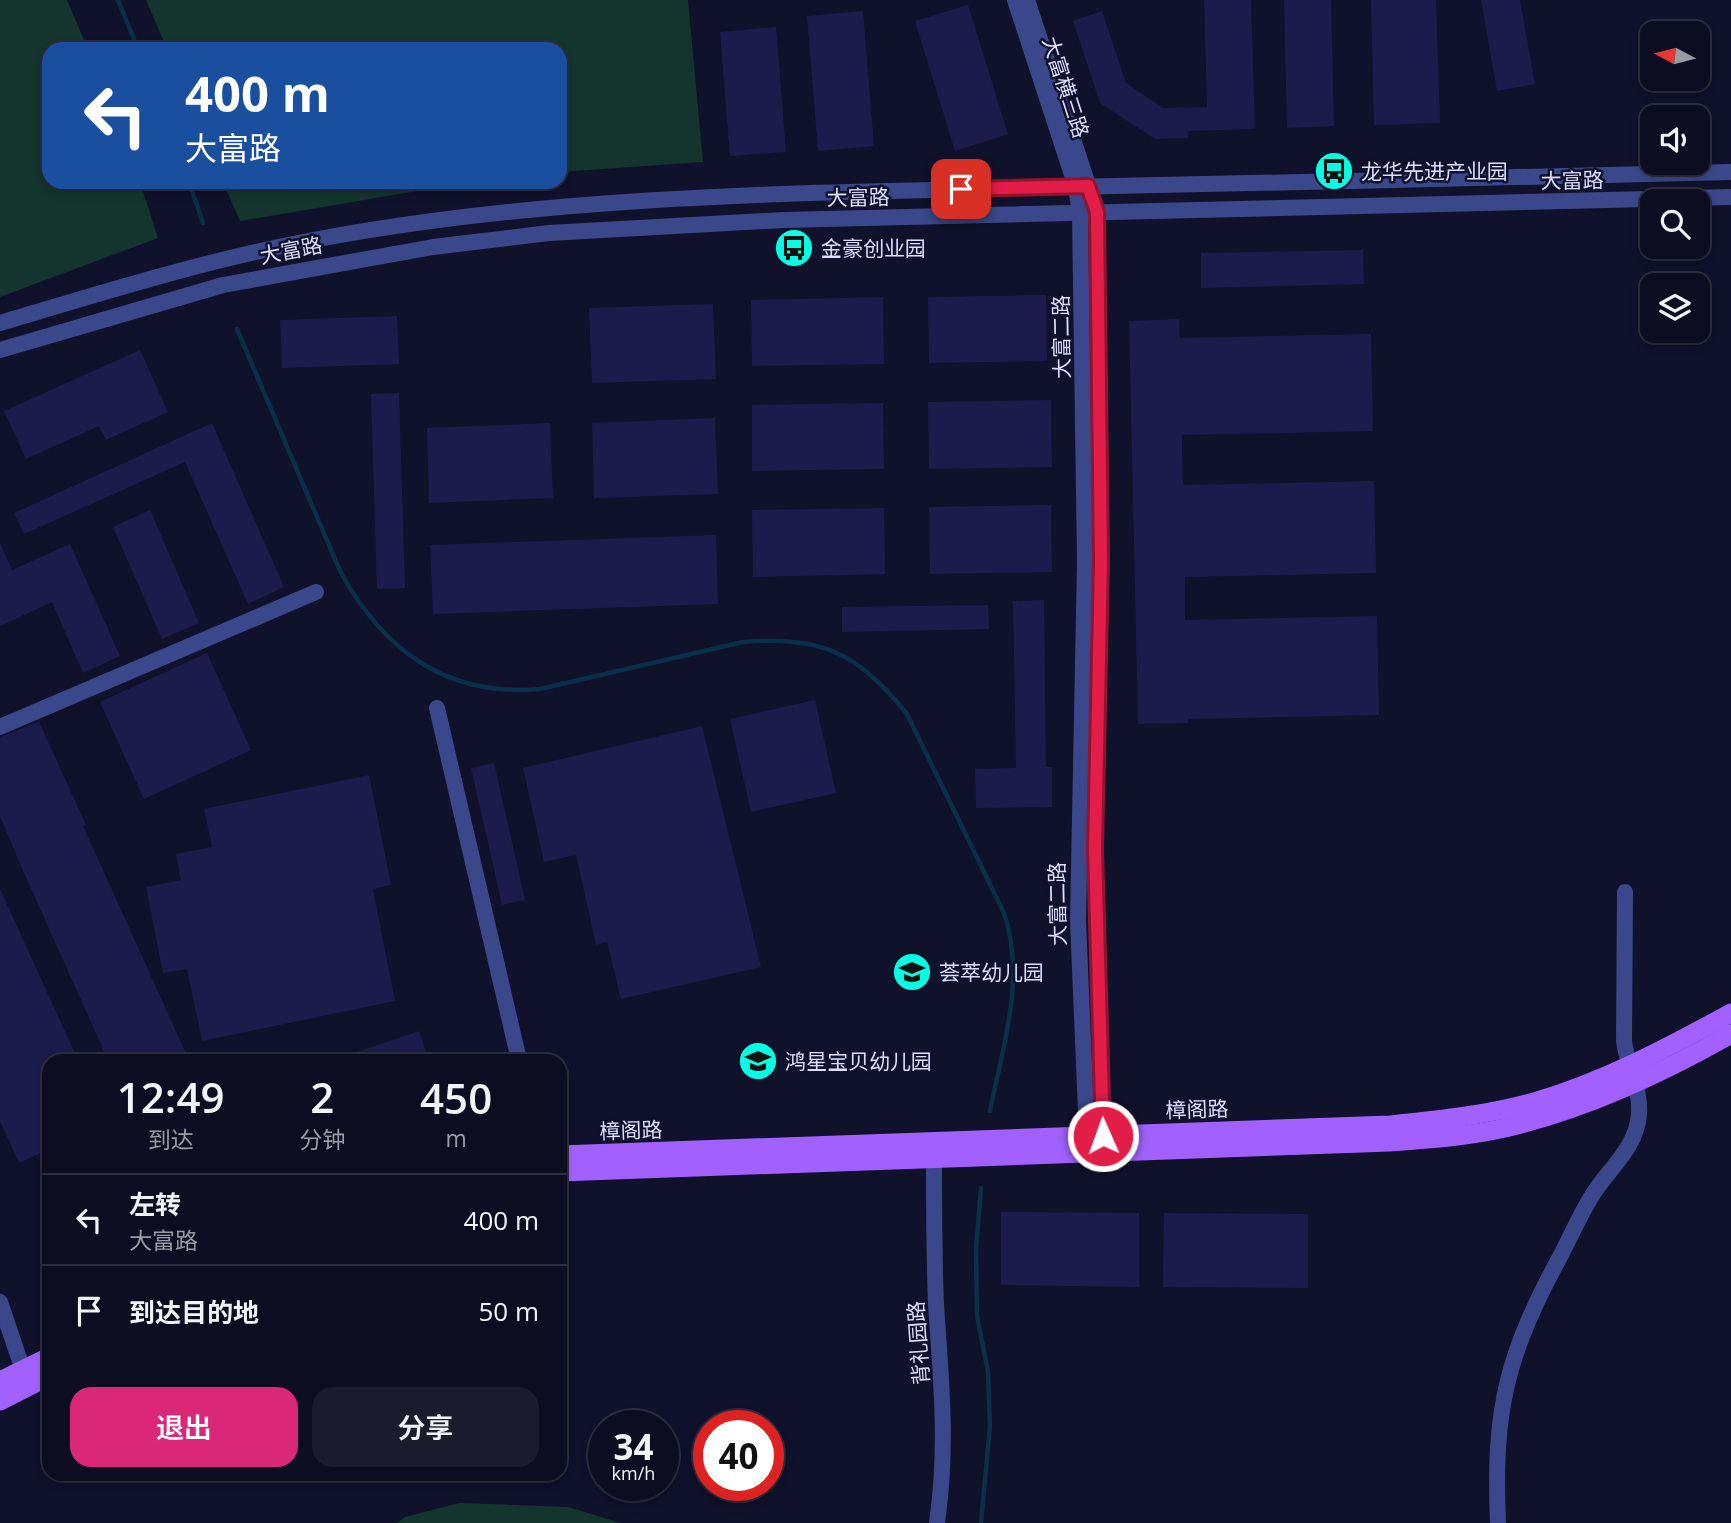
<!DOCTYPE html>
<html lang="zh">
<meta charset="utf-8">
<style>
body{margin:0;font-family:"Open Sans","Noto Sans SC",sans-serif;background:#1a1b2d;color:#f1f3f6;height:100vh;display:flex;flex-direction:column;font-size:26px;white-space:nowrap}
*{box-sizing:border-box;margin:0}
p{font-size:23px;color:#9a9ca5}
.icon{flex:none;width:38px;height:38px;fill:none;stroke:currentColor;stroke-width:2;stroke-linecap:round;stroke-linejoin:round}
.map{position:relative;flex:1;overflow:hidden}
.sheet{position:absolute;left:42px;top:1054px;width:525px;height:427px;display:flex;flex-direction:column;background:#0c0d20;border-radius:21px;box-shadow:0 4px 10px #0003,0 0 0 2px #2c2d3e}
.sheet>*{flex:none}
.top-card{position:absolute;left:42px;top:42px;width:525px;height:147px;border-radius:21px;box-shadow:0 4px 10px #0003,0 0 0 2px #2c2d3e;background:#1a4fa0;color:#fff;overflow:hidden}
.needle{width:46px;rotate:277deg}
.fabs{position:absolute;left:1640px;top:21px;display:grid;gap:14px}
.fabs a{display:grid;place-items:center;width:70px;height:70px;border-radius:14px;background:#0c0d20;box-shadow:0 4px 10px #0003,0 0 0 2px #2c2d3e;font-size:35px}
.speed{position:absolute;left:588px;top:1410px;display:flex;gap:14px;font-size:35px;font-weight:700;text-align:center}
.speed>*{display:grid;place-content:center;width:91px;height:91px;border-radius:50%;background:#0c0d20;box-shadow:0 4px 10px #0003,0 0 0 2px #2c2d3e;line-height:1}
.speed small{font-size:18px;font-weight:400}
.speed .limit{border:10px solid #d22;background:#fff;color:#111}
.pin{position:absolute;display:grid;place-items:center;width:60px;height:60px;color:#fff;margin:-30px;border-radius:14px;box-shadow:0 4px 10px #0006}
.me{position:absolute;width:77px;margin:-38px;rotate:358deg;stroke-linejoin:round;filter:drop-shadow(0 0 5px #0008)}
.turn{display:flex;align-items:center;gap:24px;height:147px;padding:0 28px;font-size:32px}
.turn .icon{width:91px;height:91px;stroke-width:2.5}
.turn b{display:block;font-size:49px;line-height:60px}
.eta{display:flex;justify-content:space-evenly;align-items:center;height:119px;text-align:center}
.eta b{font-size:42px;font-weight:600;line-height:49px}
.primary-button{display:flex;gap:14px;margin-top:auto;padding:14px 28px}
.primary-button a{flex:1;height:80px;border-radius:21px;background:#db2777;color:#fff;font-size:28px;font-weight:600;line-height:80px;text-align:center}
.primary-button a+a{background:#1a1b2d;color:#f1f3f6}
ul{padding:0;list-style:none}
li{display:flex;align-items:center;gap:21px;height:91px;padding:0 28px;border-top:2px solid #2c2d3e}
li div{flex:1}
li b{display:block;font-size:26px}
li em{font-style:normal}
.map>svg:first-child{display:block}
.green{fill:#13352d}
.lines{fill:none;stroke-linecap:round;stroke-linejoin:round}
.stream{stroke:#092f4b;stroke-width:4.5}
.building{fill:#1c1c4c}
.minor{stroke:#3a488b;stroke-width:16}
.major{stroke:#a261ff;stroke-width:19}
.route-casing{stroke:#92132f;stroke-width:18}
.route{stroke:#e11d48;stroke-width:12}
.labels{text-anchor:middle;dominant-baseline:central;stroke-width:5;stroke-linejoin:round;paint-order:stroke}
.street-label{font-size:21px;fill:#dadeff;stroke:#10112b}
.poi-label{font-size:21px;fill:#dadeff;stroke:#10112b;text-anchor:start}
</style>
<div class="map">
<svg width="1731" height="1523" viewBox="0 0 1731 1523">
<rect width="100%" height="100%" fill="#10112b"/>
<!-- green -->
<g class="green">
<polygon points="0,0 67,0 88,49 49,49 49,182 140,182 158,238 0,297"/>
<polygon points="146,0 688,0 703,162 560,172 560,49 167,49"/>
<polygon points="223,182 470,182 240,221"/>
<polygon points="459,1503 568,1507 621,1523 397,1523 405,1517"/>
</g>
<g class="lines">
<!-- stream -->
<g class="stream">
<polyline points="118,0 138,49"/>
<polyline points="189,182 203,223"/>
<path d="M237 329 340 571C384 651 446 697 540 689L743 642C820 635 859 653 907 714L1004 913C1026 978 1003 1046 990 1111"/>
<polyline points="981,1188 976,1249 977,1316 988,1372 990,1426 981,1523"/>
</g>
</g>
<!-- building -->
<g class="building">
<polygon points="1204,0 1251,0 1255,129 1188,131 1188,138 1155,139 1100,103 1073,21 1102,11 1126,83 1163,108 1207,107"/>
<polygon points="1284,0 1331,0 1334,126 1287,128"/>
<polygon points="1371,0 1436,0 1440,123 1374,125"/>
<polygon points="1481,0 1520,0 1535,84 1497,91"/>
<polygon points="968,5 1008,134 955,151 915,21"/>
<polygon points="863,11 874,146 818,151 807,16"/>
<polygon points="776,27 786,152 730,156 720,32"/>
<polygon points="1363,250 1364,284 1201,288 1201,253"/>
<polygon points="1046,295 1047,361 929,363 928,297"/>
<polygon points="883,297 884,364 752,366 751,300"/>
<polygon points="713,304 716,379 592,383 589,308"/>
<polygon points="397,316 399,364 282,368 280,320"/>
<polygon points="1179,319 1180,338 1371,334 1373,431 1182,435 1182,450 1183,485 1374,481 1376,573 1185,577 1185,620 1377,616 1379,715 1188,719 1188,723 1138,724 1129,321"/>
<polygon points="140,350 168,412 106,440 99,426 26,459 4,411"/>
<polygon points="399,393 405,588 377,589 371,394"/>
<polygon points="1051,400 1052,467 929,469 928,402"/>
<polygon points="883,403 884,469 752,471 752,405"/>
<polygon points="715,418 718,494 594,498 592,423"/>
<polygon points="212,423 284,587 248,604 185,462 24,534 14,513"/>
<polygon points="550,423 553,498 429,503 427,428"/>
<polygon points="1051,505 1052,572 930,574 929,507"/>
<polygon points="884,508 885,574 753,577 752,510"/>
<polygon points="150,510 199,623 162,639 113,527"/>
<polygon points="716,535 718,604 433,614 430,545"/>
<polygon points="0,543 12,570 70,544 120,656 83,673 52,602 0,626"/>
<polygon points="1044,600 1046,767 1052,767 1052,807 976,808 975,769 1016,768 1013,601"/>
<polygon points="988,605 989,629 842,632 842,607"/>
<polygon points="207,653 251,750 144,799 100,702"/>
<polygon points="815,700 836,793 751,812 730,719"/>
<polygon points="39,722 86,825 83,826 189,1060 108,1060 20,864 0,816 0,737"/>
<polygon points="702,726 761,967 621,999 607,942 596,945 576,855 544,862 523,768"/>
<polygon points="494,763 525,900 502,905 471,768"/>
<polygon points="369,775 391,885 373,889 395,1001 202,1041 187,969 163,973 146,887 181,880 176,854 212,847 204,809"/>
<polygon points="0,889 78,1060 49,1060 49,1149 19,1163 0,1121"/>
<polygon points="419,1031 429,1060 339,1060 339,1058"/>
<polygon points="1001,1212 1139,1213 1139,1287 1001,1285"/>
<polygon points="1164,1213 1308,1214 1308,1288 1163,1287"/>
</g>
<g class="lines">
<!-- minor -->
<g class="minor">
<polyline points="1015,0 1076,187 1080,213 1085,561 1078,921 1087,1136 1092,1144"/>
<polyline points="1027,0 1097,212 1101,560 1095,849 1103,1136 1100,1144"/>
<path d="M0 323C104 292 207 260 313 240 545 196 785 193 1021 188 1258 183 1494 178 1731 172"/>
<polyline points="0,350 223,285 433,247 549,233 784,220 1731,197"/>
<polyline points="437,708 519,1060"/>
<polyline points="0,727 316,592"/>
<path d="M934 1159C934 1207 934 1255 936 1304 941 1381 948 1445 937 1523"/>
<polyline points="0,1302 23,1370"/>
<path d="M1498 1523C1493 1407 1507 1354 1562 1253 1573 1232 1582 1210 1595 1191 1611 1167 1637 1146 1639 1114 1641 1089 1627 1066 1624 1041L1625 892"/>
</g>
<!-- major -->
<g class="major">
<path d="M560 1155 1390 1125C1439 1120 1489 1115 1537 1101 1605 1081 1669 1047 1731 1013"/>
<path d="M560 1172 1389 1142C1426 1139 1464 1137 1500 1129 1581 1111 1659 1075 1731 1034"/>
<polyline points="0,1381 49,1357"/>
<polyline points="0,1401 49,1376"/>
</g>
</g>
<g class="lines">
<!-- route casing -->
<g class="route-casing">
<polyline id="route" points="961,189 1088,186 1097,212 1101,560 1095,849 1103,1136"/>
</g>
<!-- route -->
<use href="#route" class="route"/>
</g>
<!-- icons -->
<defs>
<g id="bus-disc" transform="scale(2.0125)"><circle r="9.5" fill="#06ffe3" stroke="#10112b"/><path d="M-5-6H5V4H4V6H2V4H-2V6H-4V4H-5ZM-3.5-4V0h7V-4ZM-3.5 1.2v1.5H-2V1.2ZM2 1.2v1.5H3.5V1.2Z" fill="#111"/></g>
<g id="school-disc" transform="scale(2.0125)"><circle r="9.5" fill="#06ffe3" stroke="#10112b"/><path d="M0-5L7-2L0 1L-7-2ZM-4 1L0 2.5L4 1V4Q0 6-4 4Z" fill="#111"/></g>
</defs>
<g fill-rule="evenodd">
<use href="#bus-disc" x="1334" y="171"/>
<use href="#bus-disc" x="794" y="248"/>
<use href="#school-disc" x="912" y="972"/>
<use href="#school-disc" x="758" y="1061"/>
</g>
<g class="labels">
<!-- street labels -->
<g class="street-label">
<text transform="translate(1066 87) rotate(72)">大富横三路</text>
<text transform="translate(1572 180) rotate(-1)">大富路</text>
<text transform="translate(858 197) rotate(-1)">大富路</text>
<text transform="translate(291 250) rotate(-11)">大富路</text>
<text transform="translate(1061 337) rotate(-91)">大富二路</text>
<text transform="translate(1057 904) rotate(-91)">大富二路</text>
<text transform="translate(1197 1109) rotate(-2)">樟阁路</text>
<text transform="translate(631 1130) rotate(-2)">樟阁路</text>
<text transform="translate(918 1343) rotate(-94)">背礼园路</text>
</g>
<!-- poi labels -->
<g class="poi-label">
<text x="1361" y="171">龙华先进产业园</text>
<text x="821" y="248">金豪创业园</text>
<text x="939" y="972">荟萃幼儿园</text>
<text x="785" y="1061">鸿星宝贝幼儿园</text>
</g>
</g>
</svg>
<div class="fabs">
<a><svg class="needle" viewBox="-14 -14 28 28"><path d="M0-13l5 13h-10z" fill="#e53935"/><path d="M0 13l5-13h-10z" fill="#9a9ca5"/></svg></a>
<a><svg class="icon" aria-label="sound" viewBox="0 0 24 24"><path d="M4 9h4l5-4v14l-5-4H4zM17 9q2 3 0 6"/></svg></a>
<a><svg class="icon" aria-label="search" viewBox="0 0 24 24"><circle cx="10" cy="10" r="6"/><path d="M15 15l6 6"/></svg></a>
<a><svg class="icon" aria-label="layers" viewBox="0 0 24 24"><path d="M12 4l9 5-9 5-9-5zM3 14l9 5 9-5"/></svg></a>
</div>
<div class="speed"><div>34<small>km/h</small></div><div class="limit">40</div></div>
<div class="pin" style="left:961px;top:189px;background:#d93025"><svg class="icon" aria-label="arrive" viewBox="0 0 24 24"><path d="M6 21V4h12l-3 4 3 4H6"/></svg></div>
<svg class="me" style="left:1103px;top:1136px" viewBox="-20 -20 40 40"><circle r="17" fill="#e11d48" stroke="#fff" stroke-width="3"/><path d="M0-11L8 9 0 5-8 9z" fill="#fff"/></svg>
<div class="top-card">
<div class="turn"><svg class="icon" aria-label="left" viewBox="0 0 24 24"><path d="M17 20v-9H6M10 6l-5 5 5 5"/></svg><div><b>400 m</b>大富路</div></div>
</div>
<section class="sheet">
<div class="eta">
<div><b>12:49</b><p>到达</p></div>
<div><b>2</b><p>分钟</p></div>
<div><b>450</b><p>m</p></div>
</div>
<ul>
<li><svg class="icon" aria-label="left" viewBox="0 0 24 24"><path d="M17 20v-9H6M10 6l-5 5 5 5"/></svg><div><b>左转</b><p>大富路</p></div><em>400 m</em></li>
<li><svg class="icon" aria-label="arrive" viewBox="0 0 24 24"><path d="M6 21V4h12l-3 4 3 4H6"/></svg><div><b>到达目的地</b></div><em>50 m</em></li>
</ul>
<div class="primary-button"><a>退出</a><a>分享</a></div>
</section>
</div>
